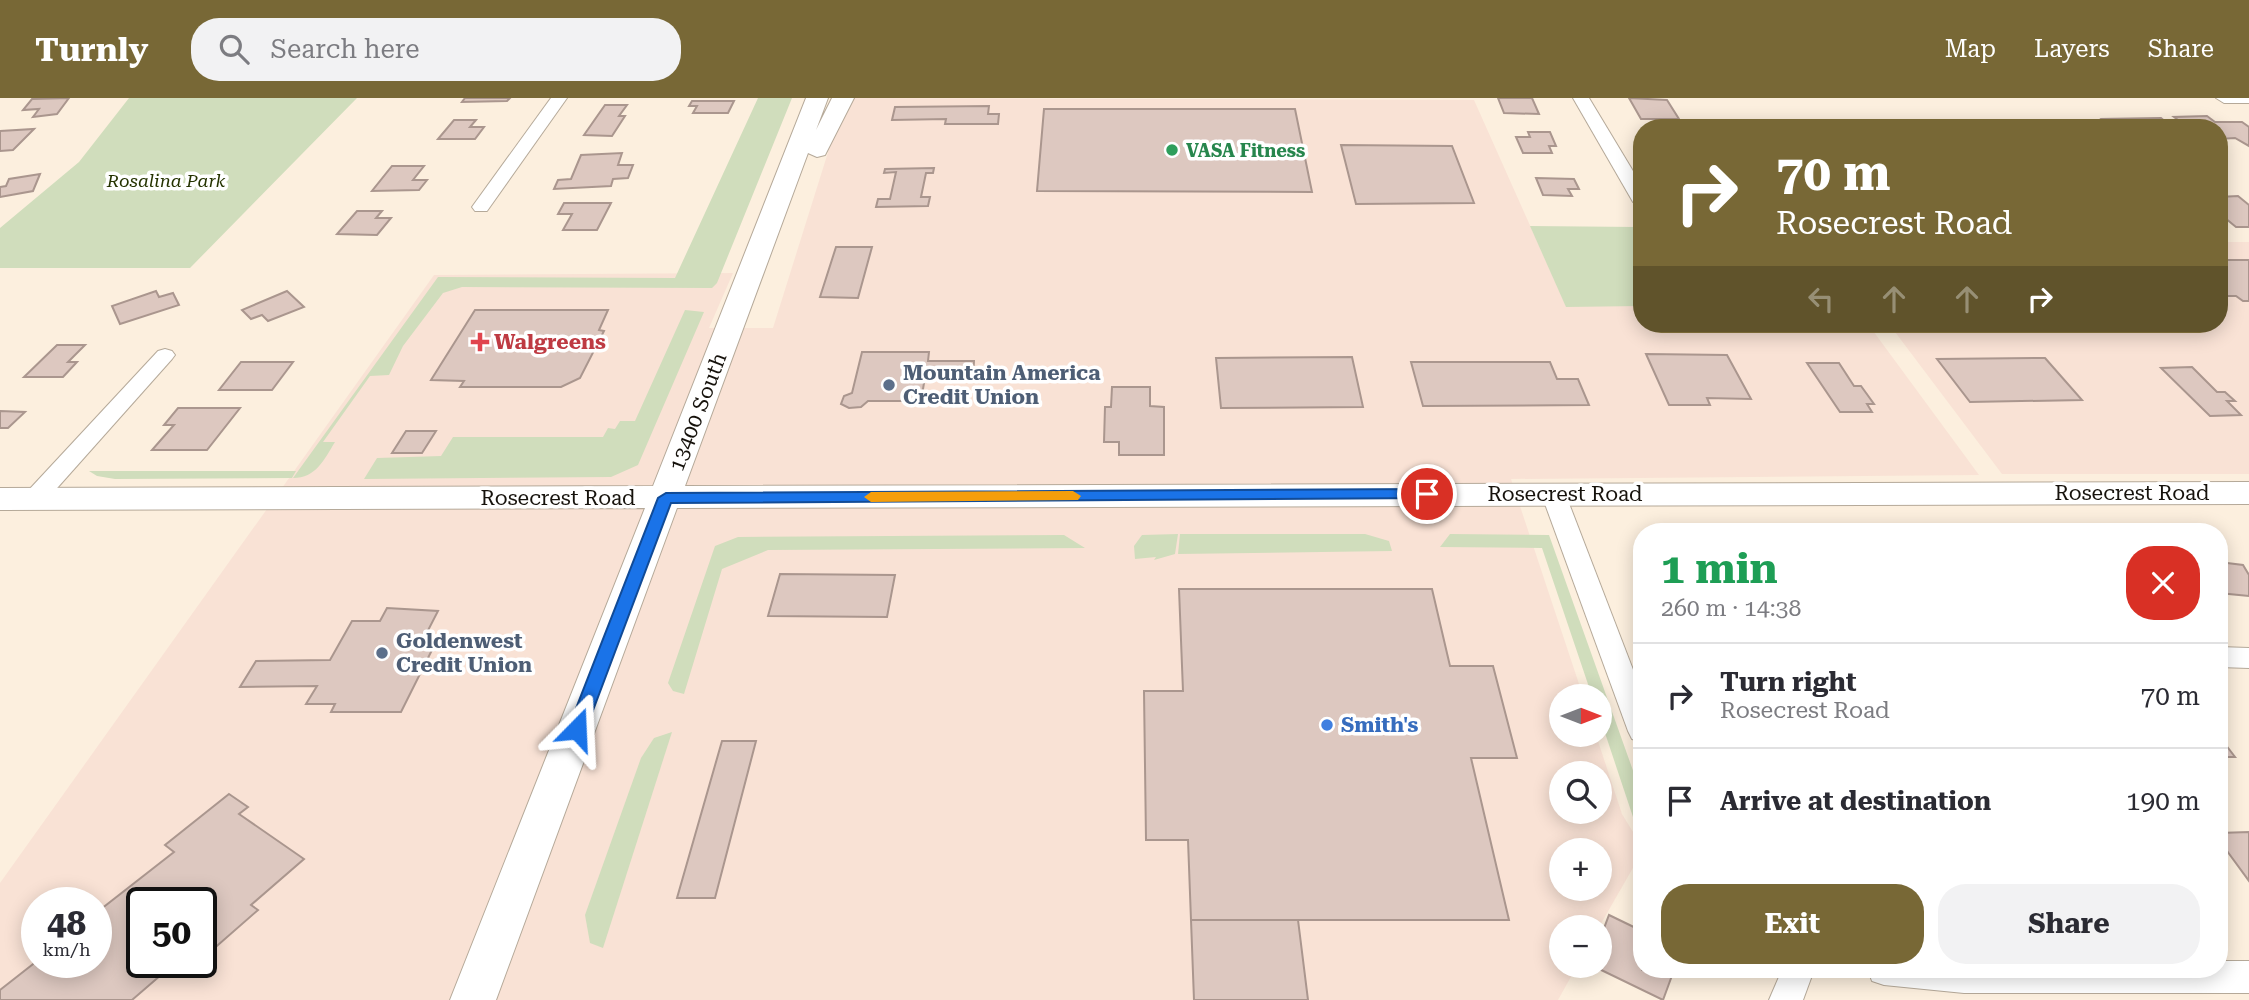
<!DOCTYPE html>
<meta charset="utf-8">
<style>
body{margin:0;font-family:"Roboto Serif",serif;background:#f2f2f3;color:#2b2b33;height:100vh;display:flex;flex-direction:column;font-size:26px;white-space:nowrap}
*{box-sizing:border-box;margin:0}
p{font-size:23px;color:#7c7c81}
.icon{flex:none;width:38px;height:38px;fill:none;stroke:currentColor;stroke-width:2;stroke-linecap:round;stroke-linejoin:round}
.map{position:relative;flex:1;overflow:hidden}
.sheet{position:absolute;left:1633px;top:425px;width:595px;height:455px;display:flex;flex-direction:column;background:#fff;border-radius:28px;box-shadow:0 4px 18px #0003}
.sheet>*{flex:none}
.guide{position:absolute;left:1633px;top:21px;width:595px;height:214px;border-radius:28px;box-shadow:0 4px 18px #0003;background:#786836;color:#fff;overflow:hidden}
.needle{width:46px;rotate:90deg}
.buttons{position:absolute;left:1549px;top:586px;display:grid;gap:14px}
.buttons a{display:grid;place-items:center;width:63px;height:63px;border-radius:50%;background:#fff;box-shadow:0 4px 18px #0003;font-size:35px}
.speed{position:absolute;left:21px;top:789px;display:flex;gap:14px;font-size:35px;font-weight:700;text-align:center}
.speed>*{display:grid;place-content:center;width:91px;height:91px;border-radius:50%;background:#fff;box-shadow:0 4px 18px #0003;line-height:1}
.speed small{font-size:18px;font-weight:400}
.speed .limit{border:4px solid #111;border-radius:10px;background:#fff;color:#111}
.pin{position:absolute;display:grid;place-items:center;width:60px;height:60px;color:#fff;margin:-30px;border:4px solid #fff;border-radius:50%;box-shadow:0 2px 7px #0007}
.me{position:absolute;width:77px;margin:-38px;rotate:21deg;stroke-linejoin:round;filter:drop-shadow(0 0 5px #0008)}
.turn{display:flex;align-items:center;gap:24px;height:147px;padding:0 28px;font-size:32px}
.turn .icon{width:91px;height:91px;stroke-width:2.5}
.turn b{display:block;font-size:49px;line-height:60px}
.lanes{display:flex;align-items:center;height:66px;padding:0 28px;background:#0003;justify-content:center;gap:35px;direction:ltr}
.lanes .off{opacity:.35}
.round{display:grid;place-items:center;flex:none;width:74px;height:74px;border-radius:28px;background:#f2f2f3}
.headline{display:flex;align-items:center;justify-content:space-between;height:119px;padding:0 28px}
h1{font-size:42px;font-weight:700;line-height:52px;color:#1e9e55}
.action{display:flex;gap:14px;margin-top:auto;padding:14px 28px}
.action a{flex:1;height:80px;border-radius:28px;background:#786836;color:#fff;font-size:28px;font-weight:700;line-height:80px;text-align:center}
.action a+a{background:#f2f2f3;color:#2b2b33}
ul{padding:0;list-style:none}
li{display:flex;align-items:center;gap:21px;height:105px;padding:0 28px;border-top:2px solid #e1e1e2}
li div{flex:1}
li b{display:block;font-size:26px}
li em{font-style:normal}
header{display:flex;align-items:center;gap:42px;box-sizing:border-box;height:98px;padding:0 35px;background:#786836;color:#fff}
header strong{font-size:33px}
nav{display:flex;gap:38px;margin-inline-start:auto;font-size:24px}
.search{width:490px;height:63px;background:#f2f2f3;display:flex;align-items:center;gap:18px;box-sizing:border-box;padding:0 24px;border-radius:28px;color:#7c7c81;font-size:26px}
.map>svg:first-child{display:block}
.commercial{fill:#f9e2d5;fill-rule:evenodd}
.green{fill:#d0ddbc}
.building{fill:#ddc8c0;stroke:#aa968e;stroke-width:2}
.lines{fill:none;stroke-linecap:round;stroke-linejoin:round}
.minor-casing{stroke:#b5a999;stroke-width:2}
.secondary-casing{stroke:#b5a999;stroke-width:2}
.minor{fill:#fff;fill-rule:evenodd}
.secondary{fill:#fff;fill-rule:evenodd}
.route{fill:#1a73e8;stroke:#114b97;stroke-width:2}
.slow{fill:#f59e0b}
.leisure-dot{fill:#2e9e5b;stroke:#fff;stroke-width:2.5}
.health-dot{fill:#e0444e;stroke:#fff;stroke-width:2.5}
.service-dot{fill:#5c6f8a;stroke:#fff;stroke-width:2.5}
.shop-dot{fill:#3f7fe0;stroke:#fff;stroke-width:2.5}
.labels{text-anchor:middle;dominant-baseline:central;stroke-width:7;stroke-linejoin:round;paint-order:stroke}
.far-leisure-label{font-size:18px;font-weight:bold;fill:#27864d;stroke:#fff;text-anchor:start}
.far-park-label{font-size:18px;font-style:italic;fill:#253300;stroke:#fff}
.health-label{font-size:21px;font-weight:bold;fill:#be3a42;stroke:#fff;text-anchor:start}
.service-label{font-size:21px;font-weight:bold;fill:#4e5e75;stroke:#fff;text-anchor:start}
.street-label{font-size:21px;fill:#16120c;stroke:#fff}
.shop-label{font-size:21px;font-weight:bold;fill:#366cbe;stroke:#fff;text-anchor:start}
</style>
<header>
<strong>Turnly</strong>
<div class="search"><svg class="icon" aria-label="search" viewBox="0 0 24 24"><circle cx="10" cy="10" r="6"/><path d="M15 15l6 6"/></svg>Search here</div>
<nav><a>Map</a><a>Layers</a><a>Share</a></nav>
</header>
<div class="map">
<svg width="2249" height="902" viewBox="0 0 2249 902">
<rect width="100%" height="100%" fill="#fcefde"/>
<!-- commercial -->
<g class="commercial">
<path d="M845 0 1474 2 1566 208H1641L1642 226H1868L1979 377 1511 381 1583 598H1561V637H1596L1622 716 1641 747V756L1599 829 1561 830V868H1577L1558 902H0V785L434 177 733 175 709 230H773ZM1561 676H1600V714H1561ZM1561 752H1600V791H1561ZM37 805H96V864H37ZM142 805H201V864H142Z"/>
<polygon points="2219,144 2249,144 2249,376 2002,376 1889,226 2219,226"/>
</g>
<!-- green -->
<g class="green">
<polygon points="129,0 357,0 190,170 0,170 0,130 79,64"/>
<path d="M758 0H792L717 185 712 190 462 189 443 195 403 248 389 277 370 278 323 344H335C324 362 316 380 293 380L438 179 675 180Z"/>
<polygon points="1530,128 1637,129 1641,131 1641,208 1566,209"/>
<polygon points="685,212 704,214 638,367 611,379 364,381 377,360 441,358 453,339 603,339 608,330 615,331 620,323 635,323"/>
<polygon points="89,373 296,373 292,380 115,381 97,378"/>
<polygon points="1178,436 1175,456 1154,462 1156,459 1135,461 1134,448 1142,437"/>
<polygon points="1180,436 1365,436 1389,443 1392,453 1178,456"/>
<polygon points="1450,436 1549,437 1641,695 1641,732 1634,722 1600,620 1600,598 1592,598 1542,450 1440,449"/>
<polygon points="1064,437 1085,450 768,452 722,471 684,596 673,593 668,585 715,448 738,439"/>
<polygon points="672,634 603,850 590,845 585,817 641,660 654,640"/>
</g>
<!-- building -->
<g class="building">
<polygon points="69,0 57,16 33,19 39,11 23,12 32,1"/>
<polygon points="465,0 510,0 507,3 462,4"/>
<polygon points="1498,0 1532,0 1539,16 1504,15"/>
<polygon points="1629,0 1667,2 1679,21 1641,21"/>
<polygon points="692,3 734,3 728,15 693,15 697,8 689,8"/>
<polygon points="605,7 627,7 619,18 625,18 612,38 584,37"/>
<polygon points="989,8 988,16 999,16 998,26 945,26 946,21 892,22 895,9"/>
<polygon points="1044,11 1295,11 1312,94 1037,93"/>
<polygon points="2207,18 2215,24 2242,24 2249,29 2249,48 2235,40 2219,41 2219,30 2189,30 2174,19"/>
<polygon points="2161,20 2173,30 2113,30 2102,21"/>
<polygon points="454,22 476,22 470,29 484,29 475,41 438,41"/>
<polygon points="2040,25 2063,26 2066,29 2083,30 2044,30"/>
<polygon points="34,31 13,52 0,53 0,33"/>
<polygon points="1528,34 1550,34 1556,48 1549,48 1552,55 1523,55 1516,39 1530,39"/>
<polygon points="1341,47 1452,48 1474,105 1356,106"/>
<polygon points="622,55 618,67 633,67 628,80 613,81 611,88 554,91 558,82 571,81 581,57"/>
<polygon points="392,68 424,68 413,82 427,82 419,92 372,93"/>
<polygon points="934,70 933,75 926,75 921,99 930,99 928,108 876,109 878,101 890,101 896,74 884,75 885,71"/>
<polygon points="40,76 33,93 0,99 0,89 6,88 9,81"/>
<polygon points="1536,80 1574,81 1579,91 1568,91 1572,98 1543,97"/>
<polygon points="2238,98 2249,107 2249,129 2236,129 2219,115 2219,99"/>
<polygon points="564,105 611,105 597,132 563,132 572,116 558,116"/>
<polygon points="357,113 382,113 376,120 391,120 377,137 337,136"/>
<polygon points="836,149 872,149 858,200 820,199"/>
<polygon points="2219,162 2249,162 2249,203 2243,203 2236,198 2219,198"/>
<polygon points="156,193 159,199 173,195 179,207 120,226 112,208"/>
<polygon points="287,193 304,209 268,223 262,217 251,221 242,212"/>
<polygon points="475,212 608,212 599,232 604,233 580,280 561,289 460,289 464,283 431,282"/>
<polygon points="57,247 85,247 68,264 77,264 63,279 24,279"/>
<polygon points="862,254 929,254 928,263 974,263 973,279 925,279 921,303 868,303 861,309 849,310 841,306 844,298 852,295"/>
<polygon points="1646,256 1727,257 1751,301 1707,300 1710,307 1669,307"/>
<polygon points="1352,259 1363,309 1221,310 1216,260"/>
<polygon points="2045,260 2082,302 1970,304 1937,261"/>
<polygon points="241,264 293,264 272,292 219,292"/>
<polygon points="1411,264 1550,264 1557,281 1578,281 1589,307 1423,308"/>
<polygon points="1807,265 1839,265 1854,288 1861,288 1874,306 1867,306 1872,314 1840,314"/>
<polygon points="2192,269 2217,294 2225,294 2235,303 2227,303 2241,317 2210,318 2161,270"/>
<polygon points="1112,289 1150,289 1150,308 1164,309 1164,357 1119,357 1119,344 1104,344 1105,309 1111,309"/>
<polygon points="178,310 240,310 207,352 152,352 174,327 164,327"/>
<polygon points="0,313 25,314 8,330 0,330"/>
<polygon points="406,333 436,333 422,355 392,355"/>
<polygon points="2219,464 2243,467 2249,477 2249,498 2219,495"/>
<polygon points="780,476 895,477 887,519 768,518"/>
<polygon points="1179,491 1432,491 1450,568 1493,568 1517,660 1471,660 1509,822 1191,822 1188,742 1146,742 1144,593 1183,593"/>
<polygon points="387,510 438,513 420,548 434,548 401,614 331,614 335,606 306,606 317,588 240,589 256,563 330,562 352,523 380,523"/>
<polygon points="2219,638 2235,659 2219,659"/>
<polygon points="722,643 756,643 715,800 677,800"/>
<polygon points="229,696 248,709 239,716 304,761 251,807 258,812 210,854 201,847 201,805 142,805 142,864 176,864 132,902 0,902 0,892 37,863 96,864 96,815 174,754 165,747"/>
<polygon points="2249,734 2249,783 2219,742 2219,735"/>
<polygon points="1609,817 1642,833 1642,872 1674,872 1663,902 1593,868 1600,868 1600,841"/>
<polygon points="1191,822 1298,822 1308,902 1194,902"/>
</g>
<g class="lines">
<!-- minor casing -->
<g class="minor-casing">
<g id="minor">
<polygon points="551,0 567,0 487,113 475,113 472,109"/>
<polygon points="1573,0 1589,0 1642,88 1642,109 1633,104"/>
<polygon points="2216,0 2249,0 2249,5 2224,5"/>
<polygon points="165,251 172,253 175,257 172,261 42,407 34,409 26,407 22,401 26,395 158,253"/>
<polygon points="1553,387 1561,389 1565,395 1642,595 1642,644 1632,641 1628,633 1541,395 1545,389"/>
<polygon points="2219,549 2249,550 2249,570 2219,569"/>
<polygon points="2219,863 2249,863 2249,895 1964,895 1884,887 1872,883 1868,872 2219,872"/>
<polygon points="1782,872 1814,872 1803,902 1769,902"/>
</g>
</g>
<!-- secondary casing -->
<g class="secondary-casing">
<polygon id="secondary" points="806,0 828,0 816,32 832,0 854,0 825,57 817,59 808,55 685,388 2249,384 2249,406 677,410 496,902 450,902 645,410 0,412 0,390 653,388"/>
</g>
<!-- minor -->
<use href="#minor" class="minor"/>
<!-- secondary -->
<use href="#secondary" class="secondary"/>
</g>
<!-- route -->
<polygon class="route" points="1427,391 1435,396 1433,400 671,405 586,631 584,636 577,638 571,636 568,631 658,400 666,395"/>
<!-- slow -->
<polygon class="slow" points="1073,393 1081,398 1078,402 871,404 864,399 871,394"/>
<!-- markers -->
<circle class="leisure-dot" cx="1172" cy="52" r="7"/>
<path class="health-dot" d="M476.5 233.5h7v7h7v7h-7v7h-7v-7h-7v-7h7z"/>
<g class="service-dot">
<circle cx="889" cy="287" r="7"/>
<circle cx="382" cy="555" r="7"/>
</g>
<circle class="shop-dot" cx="1327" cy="627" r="7"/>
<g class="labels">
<!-- far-leisure labels -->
<g class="far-leisure-label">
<text x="1186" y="52">VASA Fitness</text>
</g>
<!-- far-park labels -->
<g class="far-park-label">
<text x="166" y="82">Rosalina Park</text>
</g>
<!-- health labels -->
<g class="health-label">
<text x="494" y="244">Walgreens</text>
</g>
<!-- service labels -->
<g class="service-label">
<text x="903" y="275">Mountain America<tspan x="903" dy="24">Credit Union</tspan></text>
<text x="396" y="543">Goldenwest<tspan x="396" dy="24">Credit Union</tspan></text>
</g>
<!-- street labels -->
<g class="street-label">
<text transform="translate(698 314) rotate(-69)">13400 South</text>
<text x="2132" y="395">Rosecrest Road</text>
<text x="1565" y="396">Rosecrest Road</text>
<text x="558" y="400">Rosecrest Road</text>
</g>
<!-- shop labels -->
<g class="shop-label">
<text x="1341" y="627">Smith's</text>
</g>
</g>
</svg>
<div class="buttons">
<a><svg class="needle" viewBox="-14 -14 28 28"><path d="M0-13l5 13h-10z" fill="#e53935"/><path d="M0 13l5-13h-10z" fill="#7c7c81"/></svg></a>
<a><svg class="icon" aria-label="search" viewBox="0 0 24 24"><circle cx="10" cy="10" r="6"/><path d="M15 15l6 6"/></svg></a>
<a>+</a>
<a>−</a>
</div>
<div class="speed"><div>48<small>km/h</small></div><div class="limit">50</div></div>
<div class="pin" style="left:1427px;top:396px;background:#d93025"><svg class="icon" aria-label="arrive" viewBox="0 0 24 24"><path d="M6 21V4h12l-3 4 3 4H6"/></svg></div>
<svg class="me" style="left:577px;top:631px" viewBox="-20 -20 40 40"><path d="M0-17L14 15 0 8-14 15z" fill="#1a73e8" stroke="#fff" stroke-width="4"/></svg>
<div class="guide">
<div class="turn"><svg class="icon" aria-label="right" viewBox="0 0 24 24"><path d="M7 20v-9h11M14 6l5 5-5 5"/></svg><div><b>70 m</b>Rosecrest Road</div></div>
<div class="lanes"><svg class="icon off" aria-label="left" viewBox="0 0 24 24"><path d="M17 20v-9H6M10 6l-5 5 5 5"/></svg><svg class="icon off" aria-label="ahead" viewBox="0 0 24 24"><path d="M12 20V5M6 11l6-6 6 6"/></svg><svg class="icon off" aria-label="ahead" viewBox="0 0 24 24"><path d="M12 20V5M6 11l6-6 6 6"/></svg><svg class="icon" aria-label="right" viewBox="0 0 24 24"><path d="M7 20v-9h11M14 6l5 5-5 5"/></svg></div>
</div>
<section class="sheet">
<div class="headline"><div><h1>1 min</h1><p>260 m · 14:38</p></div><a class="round" style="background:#d93025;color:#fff"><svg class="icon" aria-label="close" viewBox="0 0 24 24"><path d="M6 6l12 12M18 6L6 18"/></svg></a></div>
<ul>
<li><svg class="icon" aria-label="right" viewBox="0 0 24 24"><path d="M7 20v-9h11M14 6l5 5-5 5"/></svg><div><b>Turn right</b><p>Rosecrest Road</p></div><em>70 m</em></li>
<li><svg class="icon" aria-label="arrive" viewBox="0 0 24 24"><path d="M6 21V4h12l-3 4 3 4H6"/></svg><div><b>Arrive at destination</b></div><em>190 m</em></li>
</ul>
<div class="action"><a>Exit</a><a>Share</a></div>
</section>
</div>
